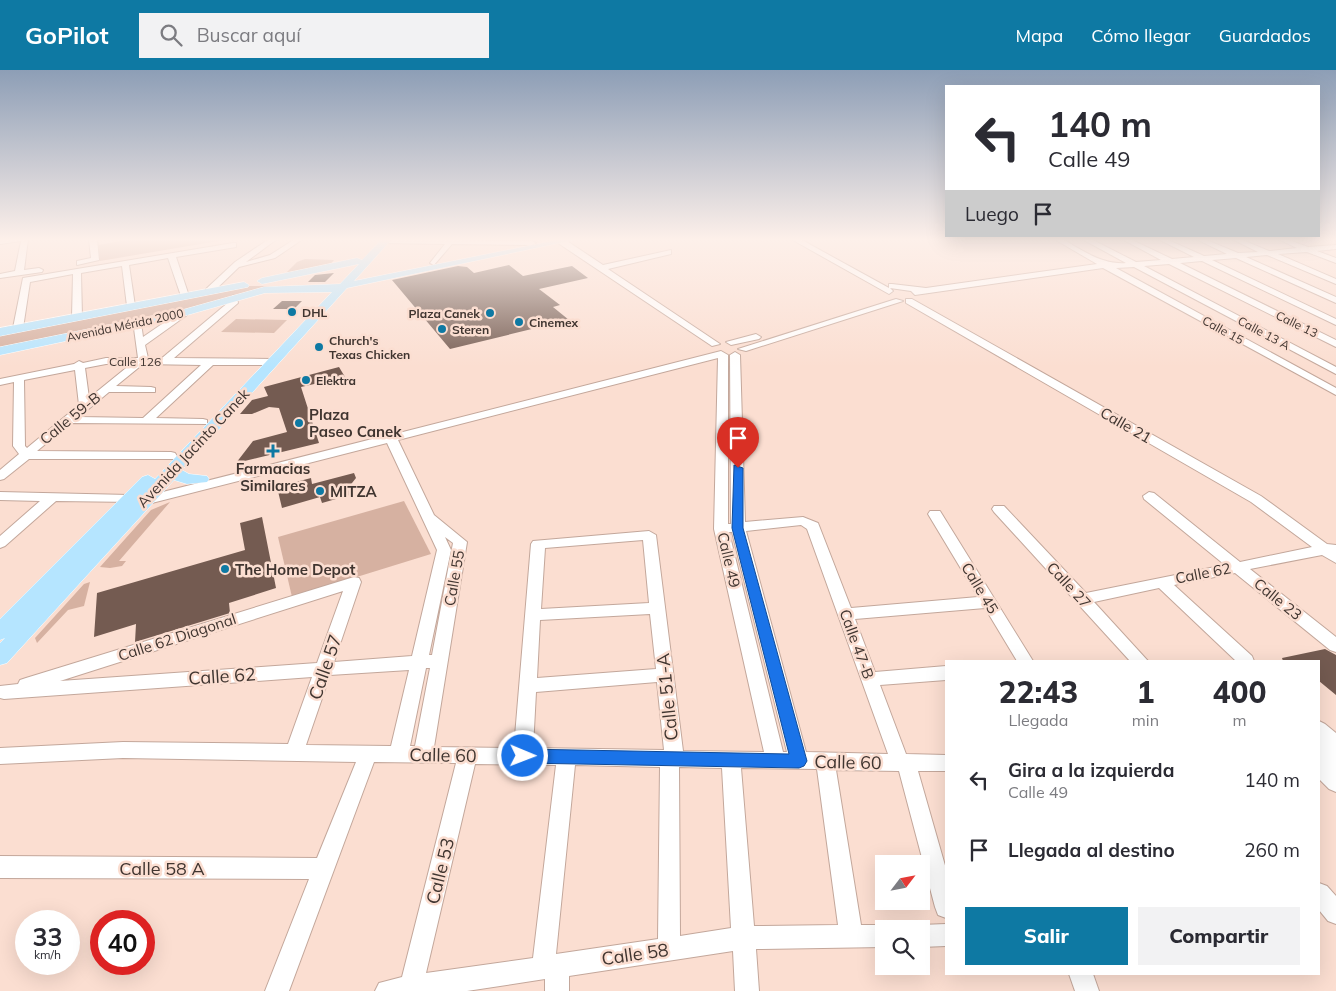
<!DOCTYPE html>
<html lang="es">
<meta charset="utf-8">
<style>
body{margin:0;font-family:Mulish,sans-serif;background:#f2f2f3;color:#2b2b33;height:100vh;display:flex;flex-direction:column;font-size:19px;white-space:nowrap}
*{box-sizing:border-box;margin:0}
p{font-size:16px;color:#7c7c81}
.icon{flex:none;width:28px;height:28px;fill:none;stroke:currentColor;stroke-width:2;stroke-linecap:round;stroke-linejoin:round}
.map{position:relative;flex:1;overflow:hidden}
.drawer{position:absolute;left:945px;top:590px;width:375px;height:315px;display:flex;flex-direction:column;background:#fff;border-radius:0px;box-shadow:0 5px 20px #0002}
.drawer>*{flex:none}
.guide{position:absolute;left:945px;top:15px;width:375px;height:152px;border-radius:0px;box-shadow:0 5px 20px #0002;background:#fff;color:#2b2b33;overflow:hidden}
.needle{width:32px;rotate:58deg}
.fabs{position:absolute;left:875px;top:785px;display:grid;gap:10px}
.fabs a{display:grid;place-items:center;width:55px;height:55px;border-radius:0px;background:#fff;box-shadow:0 5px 20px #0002;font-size:25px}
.speed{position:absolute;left:15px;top:840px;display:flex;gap:10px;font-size:25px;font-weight:700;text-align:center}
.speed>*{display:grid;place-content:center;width:65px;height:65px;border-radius:50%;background:#fff;box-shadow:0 5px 20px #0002;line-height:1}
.speed small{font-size:12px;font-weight:400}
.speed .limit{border:8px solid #d22;background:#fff;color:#111}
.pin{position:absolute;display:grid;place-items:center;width:42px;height:42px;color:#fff;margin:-51px -21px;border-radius:50% 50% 50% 0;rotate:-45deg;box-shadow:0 0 5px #0007}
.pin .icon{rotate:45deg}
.me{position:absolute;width:55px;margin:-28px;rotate:91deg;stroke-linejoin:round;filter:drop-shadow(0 0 4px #0008)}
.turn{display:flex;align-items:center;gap:18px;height:105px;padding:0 20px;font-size:22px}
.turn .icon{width:65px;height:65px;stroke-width:2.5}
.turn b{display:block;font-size:35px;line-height:42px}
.then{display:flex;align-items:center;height:48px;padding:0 20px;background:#0003;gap:10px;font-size:19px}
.eta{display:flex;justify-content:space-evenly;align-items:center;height:85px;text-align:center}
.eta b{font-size:30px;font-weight:800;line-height:35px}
.cta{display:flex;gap:10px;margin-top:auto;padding:10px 20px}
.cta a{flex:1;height:58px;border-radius:0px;background:#0e79a3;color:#fff;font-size:20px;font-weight:800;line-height:58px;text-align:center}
.cta a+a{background:#f2f2f3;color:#2b2b33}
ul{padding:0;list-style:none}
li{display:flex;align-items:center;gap:15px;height:70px;padding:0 20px}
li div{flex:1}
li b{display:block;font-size:19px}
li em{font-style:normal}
header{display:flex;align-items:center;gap:30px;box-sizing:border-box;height:70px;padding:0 25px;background:#0e79a3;color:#fff}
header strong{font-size:24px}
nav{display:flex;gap:28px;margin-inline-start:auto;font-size:18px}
.search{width:350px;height:45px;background:#f2f2f3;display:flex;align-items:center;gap:12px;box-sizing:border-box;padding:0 18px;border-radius:0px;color:#7c7c81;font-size:19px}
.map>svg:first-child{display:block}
.green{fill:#d6b1a1}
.building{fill:#745b51}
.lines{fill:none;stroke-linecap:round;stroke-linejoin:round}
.minor-casing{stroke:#c3a79b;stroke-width:2}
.major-casing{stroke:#fff;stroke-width:1}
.minor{fill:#fff;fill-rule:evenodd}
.major{fill:#b5e5ff;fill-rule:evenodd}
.route{fill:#1a73e8;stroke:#114b97}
.poi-dot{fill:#0e79a3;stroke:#fbded1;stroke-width:2}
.labels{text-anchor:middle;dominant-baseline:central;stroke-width:5;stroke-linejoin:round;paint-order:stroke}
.far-poi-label{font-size:12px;font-weight:bold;fill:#403530;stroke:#fbded1;text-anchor:start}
.far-street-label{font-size:12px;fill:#403530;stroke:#fbded1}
.poi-label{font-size:15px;font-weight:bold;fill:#403530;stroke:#fbded1;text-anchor:start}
.street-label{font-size:15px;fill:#403530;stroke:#fbded1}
.near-street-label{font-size:18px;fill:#403530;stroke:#fbded1}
</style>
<header>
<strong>GoPilot</strong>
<div class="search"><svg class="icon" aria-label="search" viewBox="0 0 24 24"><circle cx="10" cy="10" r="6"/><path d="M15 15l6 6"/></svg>Buscar aquí</div>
<nav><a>Mapa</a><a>Cómo llegar</a><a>Guardados</a></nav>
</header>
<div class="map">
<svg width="1336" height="921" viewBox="0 0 1336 921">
<rect width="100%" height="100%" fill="#fbded1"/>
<!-- green -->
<g class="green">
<polygon points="133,169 223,169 224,170 100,191 98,175"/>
<polygon points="305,189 334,190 329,196 284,205 297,192"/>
<polygon points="246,216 321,216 263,218 179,242 0,279 0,263"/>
<polygon points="236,249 287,250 274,263 221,262"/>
<polygon points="404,431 431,484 292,527 278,467"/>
<polygon points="170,432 119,491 126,491 122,496 110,498 100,497 151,440"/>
<polygon points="90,512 84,536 68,540 37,573 35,568 84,514"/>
</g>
<!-- building -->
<g class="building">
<polygon points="509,195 523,206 572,196 588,208 539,219 560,235 553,237 569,250 450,279 392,210 458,196 467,197 474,203"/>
<polygon points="334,203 325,212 308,212 315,205"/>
<polygon points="282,231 302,231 294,239 273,239"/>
<polygon points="339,297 345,307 301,317 319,373 236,393 253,371 287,362 279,338 269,337 252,344 240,344 252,330 268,326 264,317"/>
<polygon points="354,403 356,408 348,418 350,425 322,433 320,427 282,438 277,417 311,408 312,414"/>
<polygon points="262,447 276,518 229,533 230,543 135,572 136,554 94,567 97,523 245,480 240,453"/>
<polygon points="1325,579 1336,585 1336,625 1319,611 1319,591 1283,591 1282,588"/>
</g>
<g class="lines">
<!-- minor casing -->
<g class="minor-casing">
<g id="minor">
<polygon points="9,169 28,169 24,200 39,198 43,200 42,202 0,208 0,204 15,201 21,171 0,174 0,170"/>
<polygon points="89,169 97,169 99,190 77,195 77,191 91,188"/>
<polygon points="269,169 277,169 246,192 270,185 295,169 303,169 275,188 239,197 212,223 206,223 206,219 235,192"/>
<polygon points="385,169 532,171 536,173 532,175 452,174 434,195 430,193 445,174 382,173 381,171"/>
<polygon points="558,169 564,169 603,195 671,180 671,184 608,199 720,274 712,276 558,173"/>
<path d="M791 169H800L889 218V214H892L926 218 1097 194 1054 169H1062C1082 180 1102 195 1126 193L1082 169H1091L1136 192 1161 190 1122 169H1130L1172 189 1194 187 1158 169H1166L1204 186 1227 184 1196 169H1204L1238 183 1258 182 1232 169H1240L1269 181 1297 178 1278 169H1286L1308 177 1336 175V179L1317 181 1336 188V193L1307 182 1278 184 1336 209V214L1267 185 1246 187 1336 227V233L1236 188 1212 190 1336 249V255L1202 191 1180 193 1336 270V277L1169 194 1144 196 1336 297V304L1134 197 1116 198 1336 318V325L1103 198 915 225 911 221 890 218 893 221 889 224Z"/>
<polygon points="233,173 236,173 236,177 176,187 189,226 185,229 181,226 168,188 129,195 135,236 131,239 127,236 122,196 81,203 82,247 77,250 72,247 73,204 30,212 23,258 18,261 13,258 23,208"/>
<path d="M233 225 237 228 238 233 174 288 273 289 278 292 273 295H213L156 348 203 349 207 350V354L71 353 37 381 171 382 175 383 177 386 175 389H29L4 409 0 410V400L19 384 13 376 14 312 0 315V309L74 294 79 291 83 293 106 288H138L133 251 141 253 143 267 181 241H187V245L145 275 148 288H162L230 231 229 228ZM106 294H131L89 328 85 298ZM143 294 201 295 143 348 79 347 109 322H155V318L151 317 116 316ZM75 300 79 335 27 378 25 376 24 310Z"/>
<polygon points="896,229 903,231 746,281 738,279"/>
<polygon points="906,229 912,229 1261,426 1327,474 1336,475 1336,493 1322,485 1250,499 1336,567 1336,582 1330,580 1235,503 1174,515 1252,586 1254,591 1236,591 1159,518 1094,532 1148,591 1130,591 994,442 992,439 994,436 1004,436 1086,523 1225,495 1144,429 1143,426 1149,422 1154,423 1240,492 1312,477 1251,432 906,233"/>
<polygon points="756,264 761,267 759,269 731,275 726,272"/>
<path d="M721 281 728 285V454H731L730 285 735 282 740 285 745 452 803 447 818 453 851 538 978 527 928 444 930 441H940L1033 591H1017L985 538 855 549 875 602 946 596V610L880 615 906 684 946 685V701H918L946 799V848L938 845 935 837 899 701 836 700 861 855H884L892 858 884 859V877L756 879 759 921H735L733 881 569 906V921H545V909L467 921H375L379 913 402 907 456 693 374 692 289 921H265L309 809 0 808V786L317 788 356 692 123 688 0 694V678L123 672 288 674 312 607 4 629 0 628V616L18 614 20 610 26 608 354 507 359 508 361 512 334 592 412 586 437 480 387 373 140 436 134 432 56 431 5 476 0 478V466L40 431 0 430V422L129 425 135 429 384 366 382 362 384 360H392L395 364ZM718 288 714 459 764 682 683 681 656 465 649 461 533 471 531 474 514 678 434 677 467 472 434 445 398 370ZM801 455 807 459 888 684 806 682 746 461ZM729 462H732L787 682H783ZM445 467 453 473 432 585H429L451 480ZM643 470 649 533 541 539 545 478ZM343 521 317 593 60 611ZM650 544 656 599 537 608 540 550ZM426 598H430L415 676H410ZM409 600 391 676 306 675 330 605ZM657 612 664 680 533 678 536 622ZM475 694 556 695 533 888 426 903ZM575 695 660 697 658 869 556 884ZM679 697 722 698 731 858 680 866ZM741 698 817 699 838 855 754 856Z"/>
<polygon points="1319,651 1325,654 1336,663 1336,722 1329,719 1319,709"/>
<polygon points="1319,813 1327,816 1336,826 1336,854 1328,851 1319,840"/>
<polygon points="946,854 946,876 921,877 921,859 913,858 921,855"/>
<polygon points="1069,904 1093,904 1099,921 1075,921"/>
</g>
</g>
<!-- major casing -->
<g class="major-casing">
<g id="major">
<polygon points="382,169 392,169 354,211 562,169 578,169 347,218 182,400 189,404 207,406 209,409 207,412 187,414 174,410 7,593 0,595 0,573 5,568 0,570 0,549 142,407 148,405 155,409 332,222 265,223 184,246 0,285 0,277 182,240 264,217 340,214 359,194 262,214 257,211 262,208 357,188 362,190"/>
<polygon points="244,212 249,215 248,217 0,266 0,258"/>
</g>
</g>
<!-- minor -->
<use href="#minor" class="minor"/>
<!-- major -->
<use href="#major" class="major"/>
</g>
<!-- sky -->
<linearGradient id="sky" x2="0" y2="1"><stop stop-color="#8d9eb6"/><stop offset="0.57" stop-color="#fdf0ea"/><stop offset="1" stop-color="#fdf0ea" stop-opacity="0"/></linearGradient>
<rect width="1336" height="297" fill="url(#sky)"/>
<!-- route -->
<polygon class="route" points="734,395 743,398 743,458 807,691 804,696 799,698 523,693 517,691 515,686 517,681 523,679 789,684 732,458"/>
<!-- markers -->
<g class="poi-dot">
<circle cx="292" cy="242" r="5"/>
<circle cx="490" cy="243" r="5"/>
<circle cx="519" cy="252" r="5"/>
<circle cx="442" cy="259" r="5"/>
<circle cx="319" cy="277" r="5"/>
<circle cx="306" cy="310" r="5"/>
<circle cx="299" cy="353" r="5"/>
<path d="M270.5 373.5h5v5h5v5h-5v5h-5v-5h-5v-5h5z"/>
<circle cx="320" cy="421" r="5"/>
<circle cx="225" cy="499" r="5"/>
</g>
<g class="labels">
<!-- far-poi labels -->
<g class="far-poi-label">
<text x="302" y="242">DHL</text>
<text x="480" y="243" text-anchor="end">Plaza Canek</text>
<text x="529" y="252">Cinemex</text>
<text x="452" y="259">Steren</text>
<text x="329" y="270">Church's<tspan x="329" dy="14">Texas Chicken</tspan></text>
<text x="316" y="310">Elektra</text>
</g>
<!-- far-street labels -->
<g class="far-street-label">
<text transform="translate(1297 254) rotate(26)">Calle 13</text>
<text transform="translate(125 255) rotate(-12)">Avenida Mérida 2000</text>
<text transform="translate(1223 260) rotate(29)">Calle 15</text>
<text transform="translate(1264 263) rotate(28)">Calle 13 A</text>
<text x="135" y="291">Calle 126</text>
</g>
<!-- poi labels -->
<g class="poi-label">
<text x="309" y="344">Plaza<tspan x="309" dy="17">Paseo Canek</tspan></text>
<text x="273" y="398" text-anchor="middle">Farmacias<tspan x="273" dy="17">Similares</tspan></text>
<text x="330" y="421">MITZA</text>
<text x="235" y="499">The Home Depot</text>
</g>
<!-- street labels -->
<g class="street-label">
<text transform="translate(70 348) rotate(-39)">Calle 59-B</text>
<text transform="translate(1126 355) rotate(30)">Calle 21</text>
<text transform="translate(193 378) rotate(-47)">Avenida Jacinto Canek</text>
<text transform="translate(729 490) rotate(77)">Calle 49</text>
<text transform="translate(1203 503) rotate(-11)">Calle 62</text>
<text transform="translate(454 508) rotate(-80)">Calle 55</text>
<text transform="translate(1069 515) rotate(47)">Calle 27</text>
<text transform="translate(980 518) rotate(59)">Calle 45</text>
<text transform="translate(1278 529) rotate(39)">Calle 23</text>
<text transform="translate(177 567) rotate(-18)">Calle 62 Diagonal</text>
<text transform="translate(857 574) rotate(70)">Calle 47-B</text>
</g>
<!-- near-street labels -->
<g class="near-street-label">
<text transform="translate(325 597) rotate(-71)">Calle 57</text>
<text transform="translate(222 606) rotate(-4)">Calle 62</text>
<text transform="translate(667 627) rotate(-96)">Calle 51-A</text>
<text transform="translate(443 685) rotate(1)">Calle 60</text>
<text transform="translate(848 692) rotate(1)">Calle 60</text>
<text x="162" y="798">Calle 58 A</text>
<text transform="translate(440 801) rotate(-76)">Calle 53</text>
<text transform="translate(635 884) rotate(-8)">Calle 58</text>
</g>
</g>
</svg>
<div class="fabs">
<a><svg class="needle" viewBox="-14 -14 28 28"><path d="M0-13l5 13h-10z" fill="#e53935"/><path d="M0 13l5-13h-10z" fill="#7c7c81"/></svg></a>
<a><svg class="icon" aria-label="search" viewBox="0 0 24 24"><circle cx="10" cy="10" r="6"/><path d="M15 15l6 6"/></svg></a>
</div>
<div class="speed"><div>33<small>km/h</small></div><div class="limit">40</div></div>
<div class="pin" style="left:738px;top:398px;background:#d93025"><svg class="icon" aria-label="arrive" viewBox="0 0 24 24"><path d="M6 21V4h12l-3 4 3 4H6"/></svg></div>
<svg class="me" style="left:523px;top:686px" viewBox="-20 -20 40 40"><circle r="17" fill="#1a73e8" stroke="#fff" stroke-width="3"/><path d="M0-11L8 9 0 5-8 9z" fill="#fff"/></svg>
<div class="guide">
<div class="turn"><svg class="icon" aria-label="left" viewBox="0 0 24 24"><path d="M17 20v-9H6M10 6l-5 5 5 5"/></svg><div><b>140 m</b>Calle 49</div></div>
<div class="then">Luego<svg class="icon" aria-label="arrive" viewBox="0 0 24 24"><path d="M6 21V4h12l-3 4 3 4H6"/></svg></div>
</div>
<section class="drawer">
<div class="eta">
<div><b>22:43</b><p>Llegada</p></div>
<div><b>1</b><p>min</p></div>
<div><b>400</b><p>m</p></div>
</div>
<ul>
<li><svg class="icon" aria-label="left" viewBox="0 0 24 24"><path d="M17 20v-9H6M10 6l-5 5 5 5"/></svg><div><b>Gira a la izquierda</b><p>Calle 49</p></div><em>140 m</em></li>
<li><svg class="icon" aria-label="arrive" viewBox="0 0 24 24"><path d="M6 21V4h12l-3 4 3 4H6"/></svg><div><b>Llegada al destino</b></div><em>260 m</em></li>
</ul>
<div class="cta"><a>Salir</a><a>Compartir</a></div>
</section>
</div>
